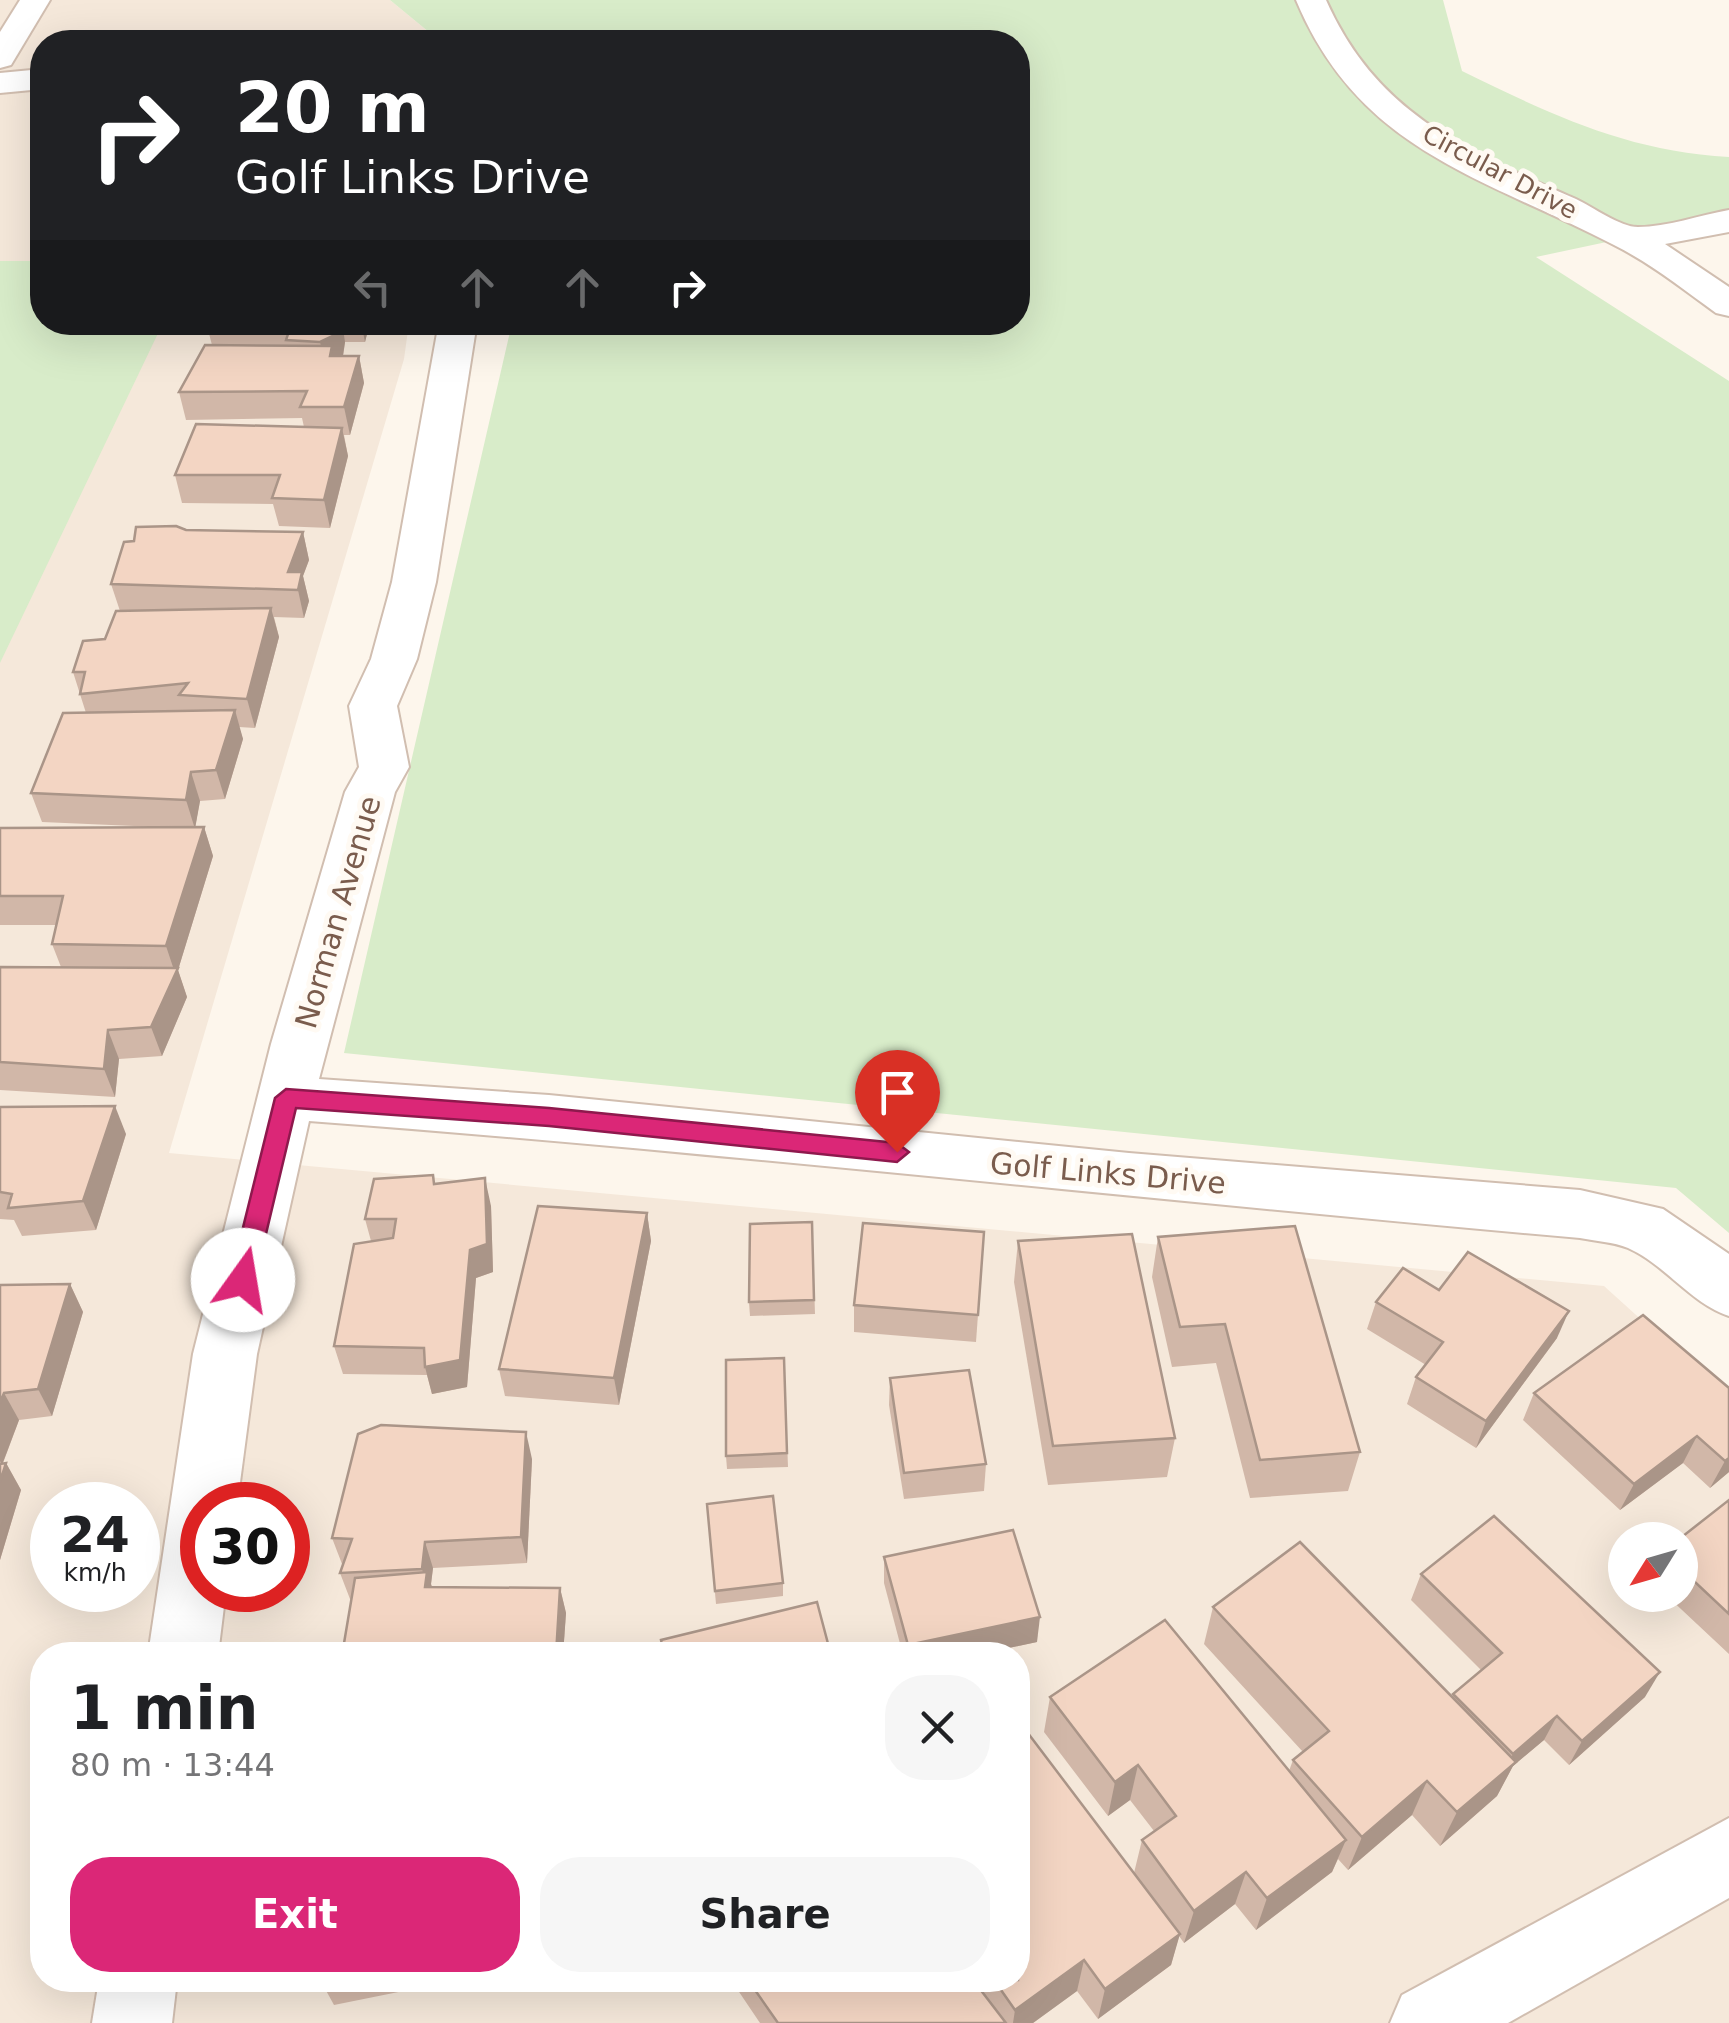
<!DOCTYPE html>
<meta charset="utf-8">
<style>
body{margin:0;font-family:"DejaVu Sans",sans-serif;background:#f6f6f6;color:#202124;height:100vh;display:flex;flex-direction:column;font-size:38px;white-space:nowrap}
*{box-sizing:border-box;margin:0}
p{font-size:32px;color:#757577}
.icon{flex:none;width:55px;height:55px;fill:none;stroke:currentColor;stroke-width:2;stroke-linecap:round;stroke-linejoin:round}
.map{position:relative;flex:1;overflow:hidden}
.side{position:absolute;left:30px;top:1642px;width:1000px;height:350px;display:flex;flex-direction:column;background:#fff;border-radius:40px;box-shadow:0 10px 40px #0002}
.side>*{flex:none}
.banner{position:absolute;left:30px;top:30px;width:1000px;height:305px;border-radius:40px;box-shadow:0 10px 40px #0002;background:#202124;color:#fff;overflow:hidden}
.needle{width:65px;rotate:233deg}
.fabs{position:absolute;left:1608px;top:1522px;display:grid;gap:20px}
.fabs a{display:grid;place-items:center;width:90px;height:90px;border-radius:50%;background:#fff;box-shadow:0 10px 40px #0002;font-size:50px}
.speed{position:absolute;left:30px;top:1482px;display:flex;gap:20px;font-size:50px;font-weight:700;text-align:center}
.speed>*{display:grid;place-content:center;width:130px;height:130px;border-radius:50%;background:#fff;box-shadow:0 10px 40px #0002;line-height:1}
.speed small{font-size:25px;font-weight:400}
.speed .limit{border:15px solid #d22;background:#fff;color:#111}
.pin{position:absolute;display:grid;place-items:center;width:85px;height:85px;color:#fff;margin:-102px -42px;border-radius:50% 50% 50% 0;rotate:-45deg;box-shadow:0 0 10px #0007}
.pin .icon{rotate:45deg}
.me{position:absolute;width:110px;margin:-55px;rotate:13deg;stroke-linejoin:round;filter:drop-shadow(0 0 8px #0008)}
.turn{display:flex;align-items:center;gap:35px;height:210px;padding:0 40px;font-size:45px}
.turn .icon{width:130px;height:130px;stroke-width:2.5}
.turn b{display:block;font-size:70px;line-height:85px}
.lanes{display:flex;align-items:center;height:95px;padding:0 40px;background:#0003;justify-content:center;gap:50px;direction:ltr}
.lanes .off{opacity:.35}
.round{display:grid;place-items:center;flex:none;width:105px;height:105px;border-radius:40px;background:#f6f6f6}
.head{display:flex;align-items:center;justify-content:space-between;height:170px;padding:0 40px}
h1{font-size:60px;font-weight:600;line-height:75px}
.button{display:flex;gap:20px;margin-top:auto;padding:20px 40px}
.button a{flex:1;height:115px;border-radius:40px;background:#db2777;color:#fff;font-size:40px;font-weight:600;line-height:115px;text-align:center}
.button a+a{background:#f6f6f6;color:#202124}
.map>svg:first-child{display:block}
.residential{fill:#f5e8da;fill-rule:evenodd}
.green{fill:#d8ecc9}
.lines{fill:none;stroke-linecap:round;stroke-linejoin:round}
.minor-casing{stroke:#d1beb0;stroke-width:4}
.minor{fill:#fff;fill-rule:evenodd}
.wall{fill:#d1b7a8}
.shaded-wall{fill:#aa9588}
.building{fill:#f3d5c3;stroke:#aa9588;stroke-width:2.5}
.route{fill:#db2777;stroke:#8e194d;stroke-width:2.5}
.labels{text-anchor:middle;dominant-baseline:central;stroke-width:10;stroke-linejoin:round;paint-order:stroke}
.far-street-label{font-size:25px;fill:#7a5c4d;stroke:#fffaf3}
.street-label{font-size:30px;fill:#7a5c4d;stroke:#fffaf3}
</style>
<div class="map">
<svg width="1729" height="2023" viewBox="0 0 1729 2023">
<rect width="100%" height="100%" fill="#fdf6ec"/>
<!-- residential -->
<path class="residential" d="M0 0H390L441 42H42V322L409 323 404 359 169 1153 1604 1286 1729 1399V2023H0ZM52 1505H138V1590H52ZM202 1505H288V1590H202ZM1625 1540H1680V1595H1625ZM42 1655H1018V1980H42Z"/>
<!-- green -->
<g class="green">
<path d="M390 0H1443L1462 71C1552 115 1627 151 1729 157V216L1536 257 1729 381V1233L1676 1188 344 1053 512 323 1018 322V42H441Z"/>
<polygon points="0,261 42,261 42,322 163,323 0,663"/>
</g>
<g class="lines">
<!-- minor casing -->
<g class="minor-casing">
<g id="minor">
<polygon points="20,0 50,0 11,65 0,68 0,32"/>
<path d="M1296 0H1326C1377 115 1467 151 1576 199 1593 207 1620 227 1638 227 1667 227 1700 215 1729 210V232L1665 244 1729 287V316L1716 313C1683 289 1650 263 1614 245 1481 176 1359 151 1296 0Z"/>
<polygon points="42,69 42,89 0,93 0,73"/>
<path d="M439 322H477L436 582 417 659 397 706 409 767 395 792 319 1079 549 1095 1129 1153 1580 1190 1663 1209 1729 1254V1316C1690 1303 1666 1265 1628 1248 1614 1242 1595 1241 1580 1238 1156 1201 733 1153 309 1121L257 1354 237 1505H202V1590H226L218 1655H148L193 1354 271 1044 345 792 359 767 349 706 371 659 392 582Z"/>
<polygon points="1729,1818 1729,1898 1508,2023 1390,2023 1402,1995"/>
<polygon points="99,1980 177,1980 172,2023 92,2023"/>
</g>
</g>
<!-- minor -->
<use href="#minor" class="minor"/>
</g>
<!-- wall -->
<g class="wall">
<polygon points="209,322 370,322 365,342 345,342 343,356 359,356 364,383 350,435 344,435 348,456 330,528 279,526 273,504 182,503 175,475 304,427 302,418 186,420 179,392 212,345 207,326"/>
<polygon points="186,530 303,532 309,560 303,576 309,601 304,618 274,617 279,637 255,728 239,727 243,739 225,799 200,801 195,827 204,827 213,856 178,970 187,997 162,1056 119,1059 115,1097 0,1090 0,967 61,967 52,944 56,925 0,925 0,828 157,827 42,822 31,793 86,713 73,672 105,639 120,611 111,584 134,541"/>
<polygon points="0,1107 126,1134 96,1230 22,1236 14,1220 0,1219"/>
<polygon points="435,1184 491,1206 493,1272 476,1278 467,1387 432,1394 427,1375 343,1374 334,1346 371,1241 365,1219"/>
<polygon points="647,1213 651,1241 619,1405 505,1396 499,1369"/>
<polygon points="812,1222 815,1314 750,1316 749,1302"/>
<polygon points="984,1232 976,1342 854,1332 854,1305"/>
<polygon points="1158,1237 1360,1452 1348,1491 1250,1498 1216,1363 1172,1367 1152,1277"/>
<polygon points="1018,1241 1175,1438 1167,1477 1048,1485 1014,1282"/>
<polygon points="70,1284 83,1312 52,1416 19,1420 3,1463 6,1463 21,1490 0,1560 0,1285"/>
<polygon points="1439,1290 1557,1338 1476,1448 1407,1404 1416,1377 1426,1365 1367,1329 1376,1302"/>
<polygon points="784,1358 788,1467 727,1469 726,1456"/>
<polygon points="890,1378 986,1464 984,1491 904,1499 889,1405"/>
<polygon points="1729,1388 1729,1472 1710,1488 1683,1463 1620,1510 1523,1420 1534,1393"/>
<polygon points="532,1459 527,1563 433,1568 431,1584 432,1587 560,1588 566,1613 563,1655 342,1655 351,1599 350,1599 340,1573 343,1564 342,1564 332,1538"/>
<polygon points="1729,1500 1729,1654 1666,1595 1680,1595 1680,1540"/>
<polygon points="707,1504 783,1583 783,1596 716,1604"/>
<polygon points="884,1557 1037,1642 975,1655 903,1655 884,1583"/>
<polygon points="1421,1574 1645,1697 1569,1765 1544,1740 1513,1766 1497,1796 1440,1846 1412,1815 1348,1870 1338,1859 1332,1872 1256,1930 1235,1904 1184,1943 1179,1936 1171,1965 1098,2019 1077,1991 1033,2023 760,2023 731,1980 1018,1980 1134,1873 1142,1840 1154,1831 1130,1800 1108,1816 1044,1732 1050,1697 1289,1771 1293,1760 1303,1752 1204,1644 1213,1607 1452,1697 1453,1694 1481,1670 1411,1600"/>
<polygon points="323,1980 458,1980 334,2005 323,1985"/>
<polygon points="479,1980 540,1980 482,1988"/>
</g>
<!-- shaded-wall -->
<g class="shaded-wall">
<polygon points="339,322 342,322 345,342 342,362 326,369 320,342"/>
<polygon points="361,322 370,322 365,342"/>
<polygon points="359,356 364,383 350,435 344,407"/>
<polygon points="342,428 348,456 330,528 324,500"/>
<polygon points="303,532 309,560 303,576 309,601 304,618 298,590 288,572"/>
<polygon points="271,608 279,637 255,728 247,699"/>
<polygon points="235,710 243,739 225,799 216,770"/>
<polygon points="191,772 200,801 195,829 186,800"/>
<polygon points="204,827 213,856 178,970 187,997 162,1056 151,1027 175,973 166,946"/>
<polygon points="108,1030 119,1059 115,1097 104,1069"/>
<polygon points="115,1106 126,1134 96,1230 83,1201"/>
<polygon points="485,1178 491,1206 493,1272 476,1278 467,1387 432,1394 425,1367"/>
<polygon points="647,1213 651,1241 619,1405 614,1378"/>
<polygon points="70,1284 83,1312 52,1416 38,1389"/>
<polygon points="1569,1311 1557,1338 1476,1448 1486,1421"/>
<polygon points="4,1393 19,1420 2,1465 0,1461 0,1403"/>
<polygon points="526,1432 532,1459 527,1563 521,1537"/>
<polygon points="1697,1436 1683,1463 1620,1510 1634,1484"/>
<polygon points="1729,1458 1729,1472 1710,1488 1725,1461"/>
<polygon points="6,1463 21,1490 0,1560 0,1482"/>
<polygon points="425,1542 433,1568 431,1584 435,1598 425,1587 426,1583 422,1569"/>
<polygon points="560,1588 566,1613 563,1655 556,1655"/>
<polygon points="1040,1617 1037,1642 975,1655 907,1655 908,1645"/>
<polygon points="1660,1672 1645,1697 1569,1765 1582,1741"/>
<polygon points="1557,1716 1544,1740 1513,1766 1497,1796 1440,1846 1457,1812 1503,1773 1513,1754"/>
<polygon points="1138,1765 1130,1800 1108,1816 1115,1782"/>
<polygon points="1427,1781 1412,1815 1348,1870 1362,1837"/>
<polygon points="1346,1840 1332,1872 1256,1930 1267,1898"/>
<polygon points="1246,1872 1235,1904 1184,1943 1194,1911"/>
<polygon points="1180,1934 1171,1965 1098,2019 1105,1989"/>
<polygon points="1084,1960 1077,1991 1033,2023 1013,2023 1015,2010"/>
</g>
<!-- building -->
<g class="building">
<polygon points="209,322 339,322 337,334 320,342 286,340 291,325 207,326"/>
<polygon points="205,345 332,346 330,356 359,356 344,407 300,407 307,391 179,392"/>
<polygon points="196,424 342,428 324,500 272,498 280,475 175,475"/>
<polygon points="176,526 186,530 303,532 288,572 302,572 298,590 111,584 124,542 134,541 136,527"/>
<polygon points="271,608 247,699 179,695 188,683 80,694 85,672 73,672 83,641 105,639 116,611"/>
<polygon points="235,710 216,770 191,772 186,800 31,793 63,713"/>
<polygon points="204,827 166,946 52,944 63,896 0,896 0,828"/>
<polygon points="0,967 178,968 151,1027 108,1030 104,1069 0,1062"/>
<polygon points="115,1106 83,1201 8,1208 12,1194 0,1192 0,1107"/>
<polygon points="433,1175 434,1184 485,1178 487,1244 470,1250 460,1360 425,1367 424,1348 334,1346 354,1244 393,1238 396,1219 365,1219 374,1179"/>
<polygon points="538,1206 647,1213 614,1378 499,1369"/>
<polygon points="812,1222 814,1300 749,1302 750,1224"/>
<polygon points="863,1223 984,1232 978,1315 854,1305"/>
<polygon points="1295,1226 1360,1452 1260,1460 1225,1324 1180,1327 1158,1237"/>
<polygon points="1132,1234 1175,1438 1053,1446 1018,1241"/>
<polygon points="1468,1252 1569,1311 1486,1421 1416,1377 1443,1342 1376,1302 1403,1268 1439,1290"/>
<polygon points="70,1284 38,1389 4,1393 0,1403 0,1285"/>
<polygon points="1643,1315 1729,1388 1729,1458 1725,1461 1697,1436 1634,1484 1534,1393"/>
<polygon points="784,1358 787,1453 726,1456 726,1360"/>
<polygon points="969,1370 986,1464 904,1473 890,1378"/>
<polygon points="381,1425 526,1432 521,1537 425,1542 422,1569 340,1573 352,1539 332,1538 358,1434"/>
<polygon points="6,1463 0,1482 0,1464"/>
<polygon points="773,1496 783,1583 715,1591 707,1504"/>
<polygon points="1729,1500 1729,1614 1680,1568 1680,1540 1678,1540"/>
<polygon points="1494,1516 1660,1672 1582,1741 1557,1716 1513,1754 1453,1694 1502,1653 1421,1574"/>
<polygon points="1013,1530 1040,1617 908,1645 884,1557"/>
<polygon points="1300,1542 1516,1762 1457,1812 1427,1781 1362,1837 1293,1760 1329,1731 1213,1607"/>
<polygon points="427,1572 425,1587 560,1588 556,1655 342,1655 355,1578"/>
<polygon points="817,1602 831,1655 664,1655 661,1640"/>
<polygon points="1165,1620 1346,1840 1267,1898 1246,1872 1194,1911 1142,1840 1176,1816 1138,1765 1115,1782 1050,1697"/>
<polygon points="1018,1720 1180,1934 1105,1989 1084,1960 1015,2010 994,1980 1018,1980"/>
<polygon points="323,1980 345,1980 323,1985"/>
<polygon points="748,1980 973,1980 1006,2023 778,2023"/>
</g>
<!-- route -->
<polygon class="route" points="286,1089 549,1108 897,1143 909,1152 897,1162 549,1126 296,1108 255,1280 243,1291 230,1280 275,1098"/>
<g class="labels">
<!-- far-street labels -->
<g class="far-street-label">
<text transform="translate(1500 172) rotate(28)">Circular Drive</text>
</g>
<!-- street labels -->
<g class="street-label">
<text transform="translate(338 912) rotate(-74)">Norman Avenue</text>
<text transform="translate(1108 1173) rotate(5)">Golf Links Drive</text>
</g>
</g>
</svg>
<div class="fabs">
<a><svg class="needle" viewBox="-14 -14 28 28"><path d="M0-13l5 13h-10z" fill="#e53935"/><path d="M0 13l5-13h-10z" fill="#757577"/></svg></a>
</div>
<div class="speed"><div>24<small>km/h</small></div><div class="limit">30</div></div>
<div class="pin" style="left:897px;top:1152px;background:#d93025"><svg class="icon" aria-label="arrive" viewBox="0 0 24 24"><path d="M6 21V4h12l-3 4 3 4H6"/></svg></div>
<svg class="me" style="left:243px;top:1280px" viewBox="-20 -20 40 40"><circle r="19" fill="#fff"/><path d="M0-13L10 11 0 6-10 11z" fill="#db2777"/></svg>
<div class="banner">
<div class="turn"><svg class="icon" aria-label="right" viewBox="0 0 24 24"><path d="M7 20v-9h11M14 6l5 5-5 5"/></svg><div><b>20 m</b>Golf Links Drive</div></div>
<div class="lanes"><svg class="icon off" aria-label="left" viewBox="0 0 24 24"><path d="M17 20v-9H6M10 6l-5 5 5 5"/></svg><svg class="icon off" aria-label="ahead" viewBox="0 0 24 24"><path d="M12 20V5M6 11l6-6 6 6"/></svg><svg class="icon off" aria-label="ahead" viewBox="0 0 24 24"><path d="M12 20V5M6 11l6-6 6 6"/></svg><svg class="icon" aria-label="right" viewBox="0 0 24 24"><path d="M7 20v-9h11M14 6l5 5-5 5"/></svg></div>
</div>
<section class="side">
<div class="head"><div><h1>1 min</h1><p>80 m · 13:44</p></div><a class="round"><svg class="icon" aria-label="close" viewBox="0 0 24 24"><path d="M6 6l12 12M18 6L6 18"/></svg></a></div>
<div class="button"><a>Exit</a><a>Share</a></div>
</section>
</div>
